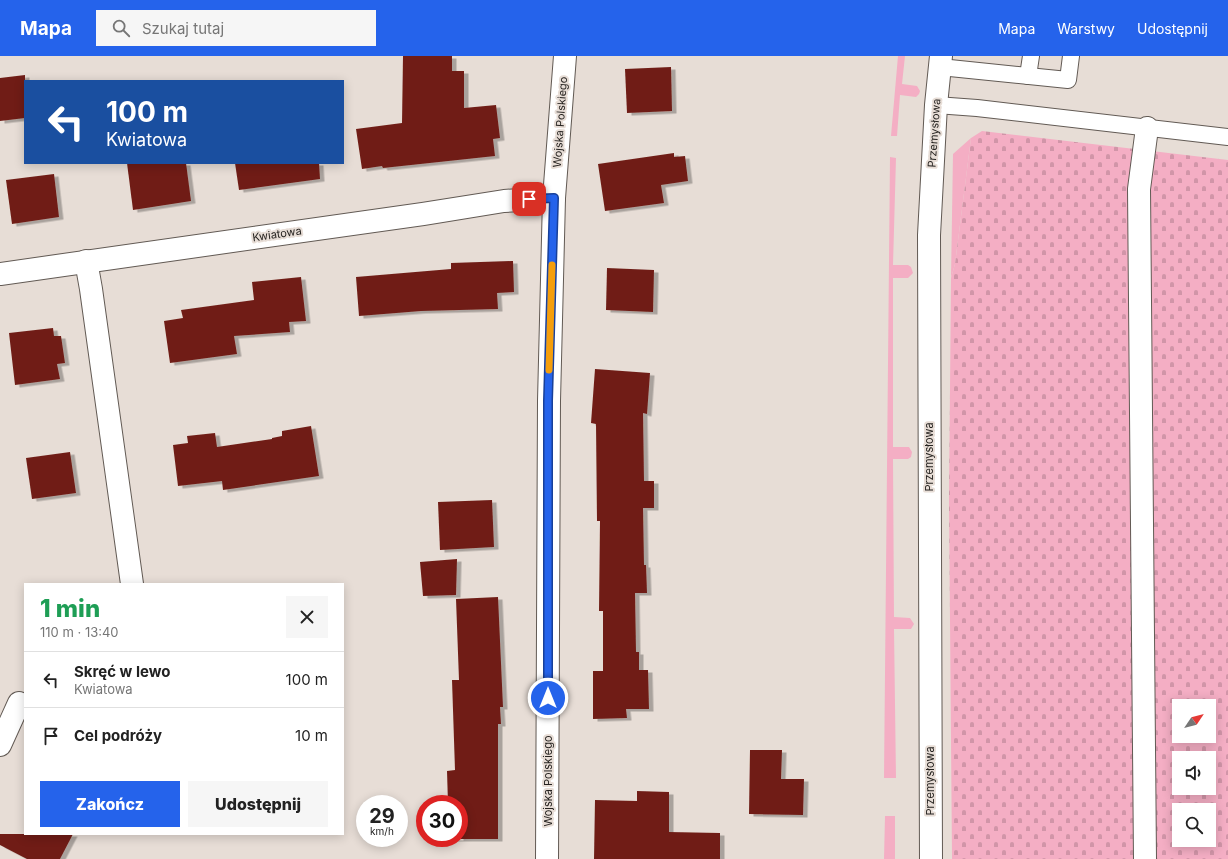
<!DOCTYPE html>
<html lang="pl">
<meta charset="utf-8">
<style>
body{margin:0;font-family:Inter,sans-serif;background:#f6f6f6;color:#222;height:100vh;display:flex;flex-direction:column;font-size:15px;white-space:nowrap}
*{box-sizing:border-box;margin:0}
p{font-size:13px;color:#767676}
.icon{flex:none;width:22px;height:22px;fill:none;stroke:currentColor;stroke-width:2;stroke-linecap:round;stroke-linejoin:round}
.map{position:relative;flex:1;overflow:hidden}
.panel{position:absolute;left:24px;top:527px;width:320px;height:252px;display:flex;flex-direction:column;background:#fff;border-radius:0px;box-shadow:0 2px 10px #0003}
.panel>*{flex:none}
.guide{position:absolute;left:24px;top:24px;width:320px;height:84px;border-radius:0px;box-shadow:0 2px 10px #0003;background:#1a4fa0;color:#fff;overflow:hidden}
.needle{width:26px;rotate:55deg}
.tools{position:absolute;left:1172px;top:643px;display:grid;gap:8px}
.tools a{display:grid;place-items:center;width:44px;height:44px;border-radius:0px;background:#fff;box-shadow:0 2px 10px #0003;font-size:20px}
.speed{position:absolute;left:356px;top:739px;display:flex;gap:8px;font-size:20px;font-weight:700;text-align:center}
.speed>*{display:grid;place-content:center;width:52px;height:52px;border-radius:50%;background:#fff;box-shadow:0 2px 10px #0003;line-height:1}
.speed small{font-size:10px;font-weight:400}
.speed .limit{border:6px solid #d22;background:#fff;color:#111}
.pin{position:absolute;display:grid;place-items:center;width:34px;height:34px;color:#fff;margin:-17px;border-radius:8px;box-shadow:0 2px 6px #0006}
.me{position:absolute;width:44px;margin:-22px;rotate:0deg;stroke-linejoin:round;filter:drop-shadow(0 0 3px #0008)}
.turn{display:flex;align-items:center;gap:14px;height:84px;padding:0 16px;font-size:18px}
.turn .icon{width:52px;height:52px;stroke-width:2.5}
.turn b{display:block;font-size:28px;line-height:34px}
.round{display:grid;place-items:center;flex:none;width:42px;height:42px;border-radius:0px;background:#f6f6f6}
.head{display:flex;align-items:center;justify-content:space-between;height:68px;padding:0 16px}
h1{font-size:24px;font-weight:800;line-height:30px;color:#1e9e55}
.primary-button{display:flex;gap:8px;margin-top:auto;padding:8px 16px}
.primary-button a{flex:1;height:46px;border-radius:0px;background:#2563eb;color:#fff;font-size:16px;font-weight:800;line-height:46px;text-align:center}
.primary-button a+a{background:#f6f6f6;color:#222}
ul{padding:0;list-style:none}
li{display:flex;align-items:center;gap:12px;height:56px;padding:0 16px;border-top:1px solid #e0e0e0}
li div{flex:1}
li b{display:block;font-size:15px}
li em{font-style:normal}
header{display:flex;align-items:center;gap:24px;box-sizing:border-box;height:56px;padding:0 20px;background:#2563eb;color:#fff}
header strong{font-size:19px}
nav{display:flex;gap:22px;margin-inline-start:auto;font-size:14px}
.search{width:280px;height:36px;background:#f6f6f6;display:flex;align-items:center;gap:10px;box-sizing:border-box;padding:0 14px;border-radius:0px;color:#767676;font-size:15px}
.map>svg:first-child{display:block}
.green{fill:#f4aec4}
.cemetery{fill:url(#cemetery-stones);fill-rule:evenodd}
.building{fill:#6f1e17;filter:url(#shadow)}
.lines{fill:none;stroke-linecap:round;stroke-linejoin:round}
.service-casing{stroke:#625a54;stroke-width:18}
.pedestrian-casing{stroke:#625a54;stroke-width:24}
.minor-casing{stroke:#625a54;stroke-width:24}
.tertiary-casing{stroke:#625a54;stroke-width:24}
.service{stroke:#fff;stroke-width:16}
.pedestrian{stroke:#fff;stroke-width:22}
.minor{stroke:#fff;stroke-width:22}
.tertiary{stroke:#fff;stroke-width:22}
.route-casing{stroke:#184099;stroke-width:10}
.route{stroke:#2563eb;stroke-width:7}
.slow{stroke:#f59e0b;stroke-width:7}
.labels{text-anchor:middle;dominant-baseline:central;stroke-width:4;stroke-linejoin:round;paint-order:stroke}
.street-label{font-size:11px;fill:#262320;stroke:#e7ddd6}
</style>
<header>
<strong>Mapa</strong>
<div class="search"><svg class="icon" aria-label="search" viewBox="0 0 24 24"><circle cx="10" cy="10" r="6"/><path d="M15 15l6 6"/></svg>Szukaj tutaj</div>
<nav><a>Mapa</a><a>Warstwy</a><a>Udostępnij</a></nav>
</header>
<div class="map">
<svg width="1228" height="803" viewBox="0 0 1228 803">
<defs>
<pattern id="cemetery-stones" width="16" height="16" patternUnits="userSpaceOnUse"><rect width="16" height="16" fill="#f4aec4"/><path d="M2 7V4a2 2 0 0 1 4 0v3zM10 15v-3a2 2 0 0 1 4 0v3z" fill="#d195a8"/></pattern>
<filter id="shadow"><feDropShadow dx="4.5" dy="2.5" stdDeviation="0" flood-color="#0004"/></filter>
</defs>
<rect width="100%" height="100%" fill="#e7ddd6"/>
<!-- green -->
<g class="green">
<polygon points="898,0 905,0 902,28 917,30 920,35 919,38 916,41 900,39 897,80 891,80"/>
<polygon points="971,82 955,208 951,222 953,98"/>
<polygon points="890,101 896,102 893,209 908,209 911,211 913,217 908,222 893,222 893,391 909,391 912,396 911,401 908,403 893,403 894,561 910,562 914,568 911,573 894,573 896,722 884,722"/>
<polygon points="885,760 895,760 895,803 884,803"/>
</g>
<!-- cemetery -->
<path class="cemetery" d="M982 75 1228 104V803H952L949 444 951 222 955 208 971 82ZM1179 650H1209V680H1179ZM1179 702H1209V732H1179ZM1179 754H1209V784H1179Z"/>
<!-- building -->
<g class="building">
<polygon points="403,0 452,0 452,15 464,15 464,52 496,49 500,82 493,83 495,100 383,112 382,110 362,113 356,73 402,67"/>
<polygon points="671,11 672,55 627,57 625,13"/>
<polygon points="25,19 25,62 0,65 0,22"/>
<polygon points="674,97 674,101 685,100 688,125 661,129 664,147 605,155 598,108"/>
<polygon points="127,107 186,107 191,145 133,154"/>
<polygon points="235,107 319,107 320,123 239,134"/>
<polygon points="54,118 59,161 12,168 6,124"/>
<polygon points="513,205 514,236 497,237 498,253 421,255 359,260 356,221 451,213 451,207"/>
<polygon points="607,212 654,214 653,256 606,254"/>
<polygon points="301,221 306,265 289,266 290,276 234,280 237,298 170,307 164,265 183,262 181,254 254,244 252,226"/>
<polygon points="53,272 54,280 61,280 65,307 57,308 60,323 15,329 9,277"/>
<polygon points="595,313 650,317 647,358 643,357 644,425 654,425 654,452 643,452 644,509 646,509 647,537 635,537 636,596 639,596 639,614 648,614 649,653 626,653 627,662 593,663 593,615 603,615 603,555 599,555 600,465 597,465 596,368 591,367"/>
<polygon points="311,370 319,420 223,434 222,425 178,430 173,389 188,387 187,380 215,377 217,391 272,383 272,382 282,380 282,375"/>
<polygon points="70,396 76,437 32,443 26,402"/>
<polygon points="492,444 494,491 440,494 438,446"/>
<polygon points="457,503 456,539 423,540 420,506"/>
<polygon points="498,541 503,651 500,651 501,668 498,668 498,783 448,783 448,782 459,782 459,748 448,748 447,715 455,714 452,624 459,624 456,543"/>
<polygon points="750,694 782,694 781,723 804,723 803,759 749,758"/>
<polygon points="637,735 669,736 669,776 720,777 720,803 594,803 595,744 637,745"/>
<polygon points="0,778 73,778 60,803 27,803 0,789"/>
</g>
<g class="lines">
<!-- service casing -->
<g class="service-casing">
<g id="service">
<polyline points="940,11 1068,24 1071,0"/>
<polyline points="1028,20 1031,0"/>
<polyline points="936,49 977,52 1228,81"/>
</g>
</g>
<!-- pedestrian casing -->
<g class="pedestrian-casing">
<polyline id="pedestrian" points="1145,803 1139,133 1147,72"/>
</g>
<!-- minor casing -->
<g class="minor-casing">
<g id="minor">
<polyline points="86,205 91,233 132,528"/>
<polyline points="0,218 423,158 504,145 554,142"/>
<polyline points="0,689 19,647"/>
<polyline points="547,803 549,345 554,142 565,0"/>
</g>
</g>
<!-- tertiary casing -->
<g class="tertiary-casing">
<polyline id="tertiary" points="931,803 929,179 936,49 941,0"/>
</g>
<!-- service -->
<use href="#service" class="service"/>
<!-- pedestrian -->
<use href="#pedestrian" class="pedestrian"/>
<!-- minor -->
<use href="#minor" class="minor"/>
<!-- tertiary -->
<use href="#tertiary" class="tertiary"/>
</g>
<g class="lines">
<!-- route casing -->
<g class="route-casing">
<polyline id="route" points="529,143 554,142 548,345 548,642"/>
</g>
<!-- route -->
<use href="#route" class="route"/>
<!-- slow -->
<polyline class="slow" points="549,314 552,209"/>
</g>
<g class="labels">
<!-- street labels -->
<g class="street-label">
<text transform="translate(560 66) rotate(-86)">Wojska Polskiego</text>
<text transform="translate(934 77) rotate(-86)">Przemysłowa</text>
<text transform="translate(277 178) rotate(-8)">Kwiatowa</text>
<text transform="translate(929 401) rotate(-90)">Przemysłowa</text>
<text transform="translate(548 725) rotate(-90)">Wojska Polskiego</text>
<text transform="translate(930 725) rotate(-90)">Przemysłowa</text>
</g>
</g>
</svg>
<div class="tools">
<a><svg class="needle" viewBox="-14 -14 28 28"><path d="M0-13l5 13h-10z" fill="#e53935"/><path d="M0 13l5-13h-10z" fill="#767676"/></svg></a>
<a><svg class="icon" aria-label="sound" viewBox="0 0 24 24"><path d="M4 9h4l5-4v14l-5-4H4zM17 9q2 3 0 6"/></svg></a>
<a><svg class="icon" aria-label="search" viewBox="0 0 24 24"><circle cx="10" cy="10" r="6"/><path d="M15 15l6 6"/></svg></a>
</div>
<div class="speed"><div>29<small>km/h</small></div><div class="limit">30</div></div>
<div class="pin" style="left:529px;top:143px;background:#d93025"><svg class="icon" aria-label="arrive" viewBox="0 0 24 24"><path d="M6 21V4h12l-3 4 3 4H6"/></svg></div>
<svg class="me" style="left:548px;top:642px" viewBox="-20 -20 40 40"><circle r="17" fill="#2563eb" stroke="#fff" stroke-width="3"/><path d="M0-11L8 9 0 5-8 9z" fill="#fff"/></svg>
<div class="guide">
<div class="turn"><svg class="icon" aria-label="left" viewBox="0 0 24 24"><path d="M17 20v-9H6M10 6l-5 5 5 5"/></svg><div><b>100 m</b>Kwiatowa</div></div>
</div>
<section class="panel">
<div class="head"><div><h1>1 min</h1><p>110 m · 13:40</p></div><a class="round"><svg class="icon" aria-label="close" viewBox="0 0 24 24"><path d="M6 6l12 12M18 6L6 18"/></svg></a></div>
<ul>
<li><svg class="icon" aria-label="left" viewBox="0 0 24 24"><path d="M17 20v-9H6M10 6l-5 5 5 5"/></svg><div><b>Skręć w lewo</b><p>Kwiatowa</p></div><em>100 m</em></li>
<li><svg class="icon" aria-label="arrive" viewBox="0 0 24 24"><path d="M6 21V4h12l-3 4 3 4H6"/></svg><div><b>Cel podróży</b></div><em>10 m</em></li>
</ul>
<div class="primary-button"><a>Zakończ</a><a>Udostępnij</a></div>
</section>
</div>
